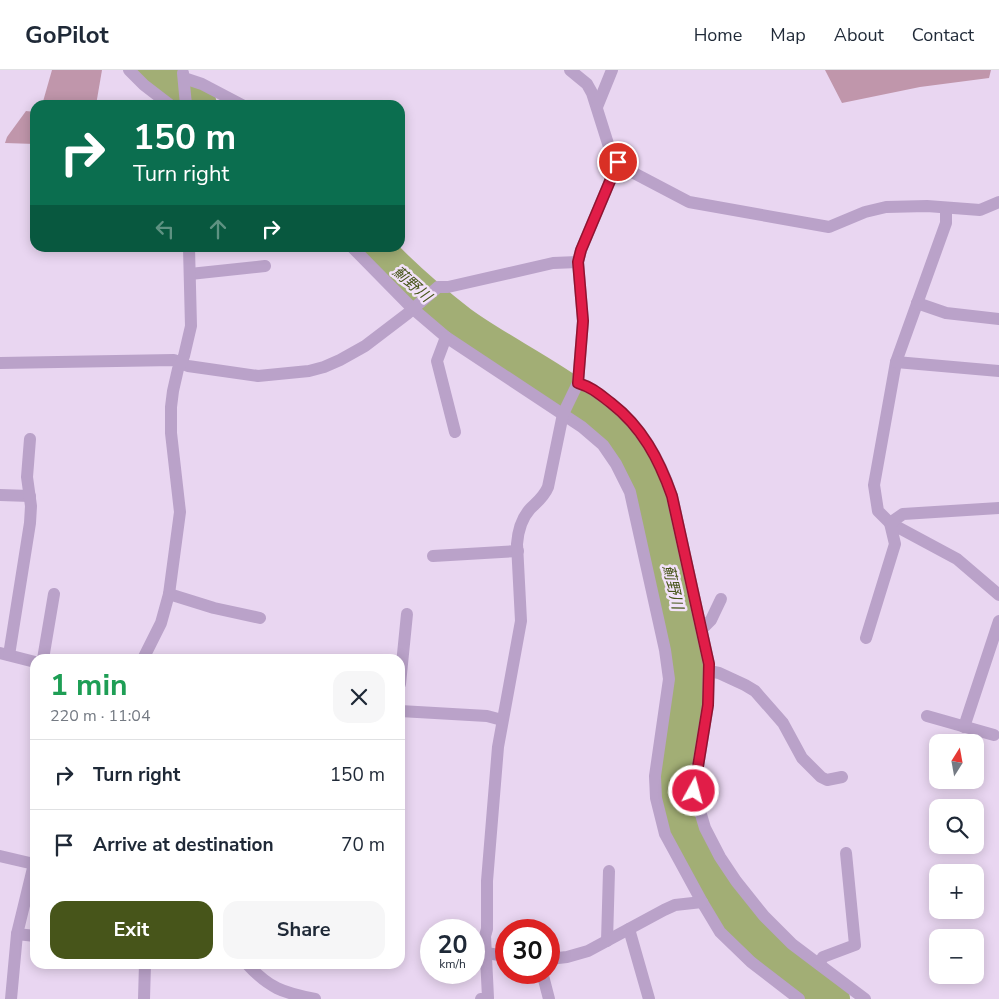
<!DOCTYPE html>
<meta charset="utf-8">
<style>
body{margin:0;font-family:"Nunito Sans","Noto Sans JP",sans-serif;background:#f6f6f7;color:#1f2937;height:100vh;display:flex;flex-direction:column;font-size:19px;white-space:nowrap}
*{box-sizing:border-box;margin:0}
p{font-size:16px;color:#747a83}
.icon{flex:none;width:28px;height:28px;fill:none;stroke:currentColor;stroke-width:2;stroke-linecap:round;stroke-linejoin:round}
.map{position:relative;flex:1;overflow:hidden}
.panel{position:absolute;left:30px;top:584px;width:375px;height:315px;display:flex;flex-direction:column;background:#fff;border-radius:15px;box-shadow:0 2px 12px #0003}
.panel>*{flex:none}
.banner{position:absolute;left:30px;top:30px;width:375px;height:152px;border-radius:15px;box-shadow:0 2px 12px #0003;background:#0b6e4f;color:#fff;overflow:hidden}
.needle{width:32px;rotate:11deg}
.tools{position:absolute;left:929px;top:664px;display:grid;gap:10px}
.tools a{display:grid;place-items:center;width:55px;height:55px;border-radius:10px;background:#fff;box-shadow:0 2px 12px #0003;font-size:25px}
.speed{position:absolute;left:420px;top:849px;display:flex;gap:10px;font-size:25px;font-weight:700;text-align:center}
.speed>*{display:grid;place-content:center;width:65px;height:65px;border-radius:50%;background:#fff;box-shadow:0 2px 12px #0003;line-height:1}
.speed small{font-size:12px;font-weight:400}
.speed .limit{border:8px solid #d22;background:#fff;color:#111}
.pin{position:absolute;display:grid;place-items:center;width:42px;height:42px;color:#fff;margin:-21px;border:2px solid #fff;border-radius:50%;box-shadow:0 1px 5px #0007}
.me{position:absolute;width:55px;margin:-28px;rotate:7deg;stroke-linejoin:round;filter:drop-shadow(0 0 4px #0008)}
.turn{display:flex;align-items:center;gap:18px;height:105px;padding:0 20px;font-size:22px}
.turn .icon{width:65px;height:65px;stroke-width:2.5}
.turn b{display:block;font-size:35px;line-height:42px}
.lanes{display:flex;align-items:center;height:48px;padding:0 20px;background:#0003;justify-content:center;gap:25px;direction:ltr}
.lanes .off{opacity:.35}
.round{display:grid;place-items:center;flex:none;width:52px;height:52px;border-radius:15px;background:#f6f6f7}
.headline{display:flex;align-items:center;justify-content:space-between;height:85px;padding:0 20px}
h1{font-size:30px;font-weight:700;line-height:38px;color:#1e9e55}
.cta{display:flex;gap:10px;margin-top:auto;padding:10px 20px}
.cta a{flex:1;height:58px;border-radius:15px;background:#47551a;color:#fff;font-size:20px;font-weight:700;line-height:58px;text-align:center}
.cta a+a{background:#f6f6f7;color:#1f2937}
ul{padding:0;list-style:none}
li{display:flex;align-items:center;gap:15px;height:70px;padding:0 20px;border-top:1px solid #e0e1e3}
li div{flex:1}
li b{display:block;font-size:19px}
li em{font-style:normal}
header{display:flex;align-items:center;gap:30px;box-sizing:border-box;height:70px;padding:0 25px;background:#fff;border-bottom:1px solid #e0e1e3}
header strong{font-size:24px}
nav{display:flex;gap:28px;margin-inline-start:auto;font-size:18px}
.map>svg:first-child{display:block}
.green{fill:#c096ab}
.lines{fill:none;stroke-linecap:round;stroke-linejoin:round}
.river{stroke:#a2ae75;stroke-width:38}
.minor{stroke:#baa2c9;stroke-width:12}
.route-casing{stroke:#92132f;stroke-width:12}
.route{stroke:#e11d48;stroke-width:9}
.labels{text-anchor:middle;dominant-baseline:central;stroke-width:5;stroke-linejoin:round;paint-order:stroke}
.water-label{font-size:15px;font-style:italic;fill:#47551a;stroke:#f2e2f9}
</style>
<header>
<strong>GoPilot</strong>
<nav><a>Home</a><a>Map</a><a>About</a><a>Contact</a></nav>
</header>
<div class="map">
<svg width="999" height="929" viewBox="0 0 999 929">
<rect width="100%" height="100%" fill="#e9d6f1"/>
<!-- green -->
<g class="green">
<polygon points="52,0 102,0 96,35 42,35"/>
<polygon points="825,0 991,0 989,8 920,17 842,33"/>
<polygon points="26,41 35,42 35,74 5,73 7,67"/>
</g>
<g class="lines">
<!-- river -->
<g class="river">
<polyline points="153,0 164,11 198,35"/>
<path d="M374 178C400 205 429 231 459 254 513 294 600 328 635 388 653 420 658 457 667 492 674 521 681 551 685 580 688 594 690 609 689 623 687 657 672 692 676 726 679 743 687 759 694 775 705 799 719 823 735 845 760 879 798 904 831 929"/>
</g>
<!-- minor -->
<g class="minor">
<polyline points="129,0 144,15 170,35"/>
<polyline points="570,0 587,14 592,23 610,80 618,92 630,101 689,132 829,157 865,142 886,137 927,136 980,140 999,132"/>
<polyline points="183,3 186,35"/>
<polyline points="184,8 202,14 242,35"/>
<polyline points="597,37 612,0"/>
<polyline points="946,138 946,153 896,292 874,415 878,441 890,453 957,489 999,525"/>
<polyline points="353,178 412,238 446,267 582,357 603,375 616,394 630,422 665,580 669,609 655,706 656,728 665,764 702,832 720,862 751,892 799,929"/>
<polyline points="190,204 265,196"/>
<polyline points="917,233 946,243 999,249"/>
<polyline points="446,267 437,291 455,362"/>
<polyline points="896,292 999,301"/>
<polyline points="0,293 174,290 188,296 258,306 309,301 324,297 340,290 365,276 407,244 438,217 448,217 553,193 578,192"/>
<path d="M578 313C593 318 598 323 611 333 642 357 660 389 672 426L709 594 708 635 694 721 705 758 720 787 736 811 764 846 792 874 865 929"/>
<polyline points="0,425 30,426"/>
<polyline points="433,486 518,481"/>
<polyline points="169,524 214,538 260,548"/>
<polyline points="702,559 711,550 721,529"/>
<polyline points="866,568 895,474 890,453 903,444 999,438"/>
<polyline points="0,583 35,592"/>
<polyline points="9,585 30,453 31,436 27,407 30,369"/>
<polyline points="43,589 54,524"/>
<polyline points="143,589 161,553 169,524 180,442 171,363 171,337 173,321 178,299 184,286 191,256 189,178"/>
<polyline points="709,601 719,603 745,615 755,621 783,653 802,688 821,707 827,710 842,707"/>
<polyline points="400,614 407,544"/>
<polyline points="400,641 487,646 502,650"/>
<polyline points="927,646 994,665"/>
<polyline points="964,657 999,551"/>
<polyline points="0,786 34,794"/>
<polyline points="629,859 649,929"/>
<polyline points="17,864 35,866"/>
<polyline points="607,871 609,801"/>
<polyline points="486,883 506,886"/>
<polyline points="549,889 567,887 588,881 664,840 675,835 702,832"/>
<path d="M247 894C269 918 283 923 315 929"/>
<polyline points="819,894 823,887 855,875 846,783"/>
<polyline points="542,902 549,929"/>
<polyline points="11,929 17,864 35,790"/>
<polyline points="144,929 145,894"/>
<path d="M481 929 488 928 485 866 487 859V811L498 677 521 551 517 474C518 461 521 449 530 439 537 432 544 427 548 417L563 344 578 313 583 251 578 192 581 180 618 92"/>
</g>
</g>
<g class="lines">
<!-- route casing -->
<g class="route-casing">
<path id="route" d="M618 92 581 180 578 192 583 251 578 313C593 318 598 323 611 333 642 357 659 389 672 426L709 594 708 635 694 721"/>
</g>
<!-- route -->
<use href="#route" class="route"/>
</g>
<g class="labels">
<!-- water labels -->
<g class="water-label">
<text transform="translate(412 214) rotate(41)">薊野川</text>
<text transform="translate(673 517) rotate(77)">薊野川</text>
</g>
</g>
</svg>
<div class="tools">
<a><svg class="needle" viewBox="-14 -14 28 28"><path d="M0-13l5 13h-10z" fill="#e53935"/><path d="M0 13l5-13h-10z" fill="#747a83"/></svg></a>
<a><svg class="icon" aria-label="search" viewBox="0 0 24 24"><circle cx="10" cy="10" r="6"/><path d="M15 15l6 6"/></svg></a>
<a>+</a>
<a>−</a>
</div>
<div class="speed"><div>20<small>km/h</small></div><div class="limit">30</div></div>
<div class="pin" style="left:618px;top:92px;background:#d93025"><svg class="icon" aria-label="arrive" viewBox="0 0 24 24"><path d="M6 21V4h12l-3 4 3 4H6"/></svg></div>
<svg class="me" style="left:694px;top:721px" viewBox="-20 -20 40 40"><circle r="17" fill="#e11d48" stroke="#fff" stroke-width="3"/><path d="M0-11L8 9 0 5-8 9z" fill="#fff"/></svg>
<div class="banner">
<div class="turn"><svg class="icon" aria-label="right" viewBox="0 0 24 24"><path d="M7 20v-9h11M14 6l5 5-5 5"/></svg><div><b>150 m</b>Turn right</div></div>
<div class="lanes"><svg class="icon off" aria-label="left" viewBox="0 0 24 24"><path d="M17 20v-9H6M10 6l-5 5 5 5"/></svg><svg class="icon off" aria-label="ahead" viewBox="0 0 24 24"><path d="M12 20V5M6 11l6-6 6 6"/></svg><svg class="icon" aria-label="right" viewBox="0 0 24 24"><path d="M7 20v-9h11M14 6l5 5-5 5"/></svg></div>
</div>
<section class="panel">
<div class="headline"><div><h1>1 min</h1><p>220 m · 11:04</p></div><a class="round"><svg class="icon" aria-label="close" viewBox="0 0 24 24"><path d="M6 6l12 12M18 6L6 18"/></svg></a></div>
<ul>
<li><svg class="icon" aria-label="right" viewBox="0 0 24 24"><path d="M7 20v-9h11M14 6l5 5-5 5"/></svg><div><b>Turn right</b></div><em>150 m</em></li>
<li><svg class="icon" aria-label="arrive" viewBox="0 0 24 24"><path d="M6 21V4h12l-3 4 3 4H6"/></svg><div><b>Arrive at destination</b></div><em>70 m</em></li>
</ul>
<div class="cta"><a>Exit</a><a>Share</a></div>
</section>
</div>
